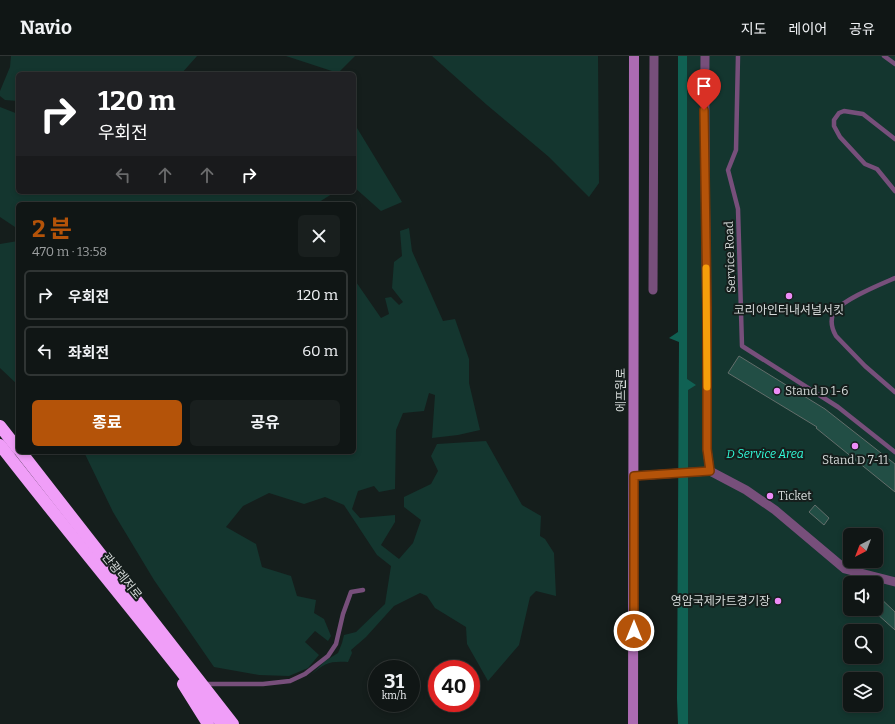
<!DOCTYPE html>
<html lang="ko">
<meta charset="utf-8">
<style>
body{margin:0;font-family:Bitter,"Noto Sans KR",serif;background:#191f1e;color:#f1f3f6;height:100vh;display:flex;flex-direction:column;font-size:15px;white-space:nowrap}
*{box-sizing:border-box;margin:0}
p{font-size:13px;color:#9c9fa0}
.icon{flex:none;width:22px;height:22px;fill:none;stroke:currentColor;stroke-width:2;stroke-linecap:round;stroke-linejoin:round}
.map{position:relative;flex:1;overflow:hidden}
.sheet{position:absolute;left:16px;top:146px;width:340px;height:252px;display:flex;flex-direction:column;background:#101615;border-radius:6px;box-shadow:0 2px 6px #0003,0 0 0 1px #303534}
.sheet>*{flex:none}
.guide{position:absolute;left:16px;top:16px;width:340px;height:122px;border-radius:6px;box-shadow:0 2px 6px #0003,0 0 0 1px #303534;background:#202124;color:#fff;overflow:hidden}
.needle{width:26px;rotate:222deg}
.buttons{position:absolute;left:843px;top:472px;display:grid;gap:8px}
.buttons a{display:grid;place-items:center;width:40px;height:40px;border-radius:6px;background:#101615;box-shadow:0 2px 6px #0003,0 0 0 1px #303534;font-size:20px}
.speed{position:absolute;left:368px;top:604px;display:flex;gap:8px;font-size:20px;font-weight:700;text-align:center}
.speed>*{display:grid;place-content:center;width:52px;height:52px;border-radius:50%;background:#101615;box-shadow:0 2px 6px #0003,0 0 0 1px #303534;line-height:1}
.speed small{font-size:10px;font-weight:400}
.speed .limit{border:6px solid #d22;background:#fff;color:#111}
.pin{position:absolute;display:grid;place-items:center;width:34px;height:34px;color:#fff;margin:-41px -17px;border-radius:50% 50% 50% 0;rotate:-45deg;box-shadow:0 0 4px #0007}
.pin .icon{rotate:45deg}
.me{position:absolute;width:44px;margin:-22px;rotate:0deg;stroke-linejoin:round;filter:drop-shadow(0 0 3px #0008)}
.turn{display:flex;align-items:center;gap:14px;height:84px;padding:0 16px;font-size:18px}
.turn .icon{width:52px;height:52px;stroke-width:2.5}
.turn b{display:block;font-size:28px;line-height:34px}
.lanes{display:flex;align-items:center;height:38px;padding:0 16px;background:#0003;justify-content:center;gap:20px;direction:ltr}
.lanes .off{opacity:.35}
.round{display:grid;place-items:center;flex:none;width:42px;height:42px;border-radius:6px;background:#191f1e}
.head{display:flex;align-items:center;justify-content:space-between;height:68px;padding:0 16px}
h1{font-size:24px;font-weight:700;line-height:30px;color:#b45309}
.cta{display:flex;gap:8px;margin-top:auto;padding:8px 16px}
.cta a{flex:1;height:46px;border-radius:6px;background:#b45309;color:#fff;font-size:16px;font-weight:700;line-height:46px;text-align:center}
.cta a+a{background:#191f1e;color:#f1f3f6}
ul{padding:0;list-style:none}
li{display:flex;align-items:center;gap:12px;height:50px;margin:0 8px 6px;padding:0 8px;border:2px solid #303534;border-radius:6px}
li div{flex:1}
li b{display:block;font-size:15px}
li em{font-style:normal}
header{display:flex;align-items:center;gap:24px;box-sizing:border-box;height:56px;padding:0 20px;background:#101615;border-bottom:1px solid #303534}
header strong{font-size:19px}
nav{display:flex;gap:22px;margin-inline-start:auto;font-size:14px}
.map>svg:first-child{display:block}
.green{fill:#14362f;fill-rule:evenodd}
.water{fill:#106153}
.building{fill:#224e45;stroke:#636e6b}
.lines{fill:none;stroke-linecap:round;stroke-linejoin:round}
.lane{stroke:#774f7b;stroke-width:4.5}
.street{stroke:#774f7b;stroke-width:9}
.secondary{stroke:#ac6bb2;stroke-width:10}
.highway{stroke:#f09ef8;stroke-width:12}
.route-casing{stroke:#753606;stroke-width:10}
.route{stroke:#b45309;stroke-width:7}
.slow{stroke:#f59e0b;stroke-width:7}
.poi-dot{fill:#ee8cf8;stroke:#151e1c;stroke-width:1.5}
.labels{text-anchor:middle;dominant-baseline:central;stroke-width:4;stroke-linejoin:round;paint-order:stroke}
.street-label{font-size:12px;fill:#d6dbda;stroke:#151e1c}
.poi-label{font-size:12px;fill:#d6dbda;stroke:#151e1c}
.park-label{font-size:12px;font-style:italic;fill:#32fedc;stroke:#151e1c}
</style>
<header>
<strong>Navio</strong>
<nav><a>지도</a><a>레이어</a><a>공유</a></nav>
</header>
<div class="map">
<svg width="895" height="668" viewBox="0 0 895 668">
<rect width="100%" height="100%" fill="#151e1c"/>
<!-- green -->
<g class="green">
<polygon points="11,0 197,0 181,18 18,18 18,45 5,44 0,40 0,35 10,11"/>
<polygon points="286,0 355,0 338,17"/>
<polygon points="432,0 598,0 599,127 589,141 549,101 487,49"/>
<path d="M682 0H895V668H683ZM850 479H876V505H850ZM850 527H876V553H850ZM850 575H876V601H850ZM850 623H876V649H850Z"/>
<polygon points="0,51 18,58 18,136 335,136 316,148 18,148 18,173 0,161"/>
<polygon points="354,67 402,146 381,155 354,131"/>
<path d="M409 172 412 195 443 265 455 263 469 303V327L480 374 458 379 432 382 435 339 429 337 424 355 403 357 396 374 395 433 379 436 374 430 358 435 352 453 360 462 395 459V466L381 489 399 503 413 487 421 464 404 451V441L431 428 438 415 431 400 437 388 486 385 522 449 541 460 540 480 545 483 554 497 556 540 536 535 530 541 519 589 488 625 467 588 466 571 435 552 427 540 420 537 394 550 366 581 351 594 352 597 348 606C329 605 325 607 311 619L325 605 338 597 342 587 344 579 356 576 385 548 391 510 377 499 344 449 325 441 304 448 269 437 243 450 226 471 256 488 262 511 291 520 297 540 316 544 314 557 324 563 331 580 328 585 315 575 305 586 319 599 308 612 289 620 259 619 214 611 154 524 113 456 84 396H354V223L381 262 389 258 385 242 391 241 399 249 403 246 392 232 394 206 402 200 400 175Z"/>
<polygon points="18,185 18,329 0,312 0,188"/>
</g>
<!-- water -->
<polygon class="water" points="678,0 687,0 687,323 696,329 688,334 688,668 678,668 677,643 679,286 669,282 678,276"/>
<!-- building -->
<g class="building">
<polygon points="739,300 825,353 895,408 895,436 816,372 817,371 728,317"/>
<polygon points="815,449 829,462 824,469 809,456"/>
<polygon points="876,538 895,556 895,574 876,557"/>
</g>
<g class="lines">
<!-- lane -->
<g class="lane">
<polyline points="738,0 736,94 728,114 738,153 742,290 838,351 895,396"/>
<polyline points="884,0 895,8"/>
<polyline points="895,83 863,58 844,55 839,57 834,64 834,70 840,81 865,108 877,113 895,135"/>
<path d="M895 222C881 228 839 245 833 258 830 266 832 273 836 280L865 310 895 336"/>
<polyline points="204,628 263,628 290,625 305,618 328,600 336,588 343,558 351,536 363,534"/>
</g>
<!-- street -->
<g class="street">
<path d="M705 0C704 131 708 262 707 393L710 415"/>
<polyline points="653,234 654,0"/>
<polyline points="634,420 710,415 746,434 775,454 845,513 895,526"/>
</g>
<!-- secondary -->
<polyline class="secondary" points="633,668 634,0"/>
<!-- highway -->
<g class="highway">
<polyline points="0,370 18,393"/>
<path d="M0 389C73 483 150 574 222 668"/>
<polyline points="21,396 233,668"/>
<polyline points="183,628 208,668"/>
</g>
</g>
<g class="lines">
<!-- route casing -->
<g class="route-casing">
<polyline id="route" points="634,575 634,420 710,415 707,393 707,251 704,54"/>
</g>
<!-- route -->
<use href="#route" class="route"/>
<!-- slow -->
<polyline class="slow" points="706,212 707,331"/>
</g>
<!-- markers -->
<g class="poi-dot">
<circle cx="789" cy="240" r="4"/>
<circle cx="777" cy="335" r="4"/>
<circle cx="855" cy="390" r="4"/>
<circle cx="770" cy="440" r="4"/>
<circle cx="778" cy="545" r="4"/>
</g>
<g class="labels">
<!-- street labels -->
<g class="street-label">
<text transform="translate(730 201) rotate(-92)">Service Road</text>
<text transform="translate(621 334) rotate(-90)">에프원로</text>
<text transform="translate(122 520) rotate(51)">관광레저로</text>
</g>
<!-- poi labels -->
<g class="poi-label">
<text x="789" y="254">코리아인터내셔널서킷</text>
<text x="785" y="335" text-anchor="start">Stand D 1-6</text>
<text x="855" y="404">Stand D 7-11</text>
<text x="778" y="440" text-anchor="start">Ticket</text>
<text x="770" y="545" text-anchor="end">영암국제카트경기장</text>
</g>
<!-- park labels -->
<g class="park-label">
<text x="765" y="398">D Service Area</text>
</g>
</g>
</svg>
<div class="buttons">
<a><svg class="needle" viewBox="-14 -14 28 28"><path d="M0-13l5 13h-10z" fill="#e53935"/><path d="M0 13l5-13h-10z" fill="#9c9fa0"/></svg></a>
<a><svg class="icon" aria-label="sound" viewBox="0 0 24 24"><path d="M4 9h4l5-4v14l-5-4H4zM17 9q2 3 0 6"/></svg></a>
<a><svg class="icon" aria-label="search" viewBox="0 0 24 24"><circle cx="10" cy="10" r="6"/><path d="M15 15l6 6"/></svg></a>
<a><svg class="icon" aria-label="layers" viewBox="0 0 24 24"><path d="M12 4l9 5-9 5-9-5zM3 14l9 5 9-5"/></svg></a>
</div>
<div class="speed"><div>31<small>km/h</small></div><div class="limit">40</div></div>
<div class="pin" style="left:704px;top:54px;background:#d93025"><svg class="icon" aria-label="arrive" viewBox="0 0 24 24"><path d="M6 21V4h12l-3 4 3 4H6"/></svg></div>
<svg class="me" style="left:634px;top:575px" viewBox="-20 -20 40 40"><circle r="17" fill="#b45309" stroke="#fff" stroke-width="3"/><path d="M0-11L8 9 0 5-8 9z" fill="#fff"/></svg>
<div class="guide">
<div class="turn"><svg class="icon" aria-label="right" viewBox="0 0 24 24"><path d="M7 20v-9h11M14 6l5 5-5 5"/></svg><div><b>120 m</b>우회전</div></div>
<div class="lanes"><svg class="icon off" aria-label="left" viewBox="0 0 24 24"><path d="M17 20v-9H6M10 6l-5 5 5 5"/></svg><svg class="icon off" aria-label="ahead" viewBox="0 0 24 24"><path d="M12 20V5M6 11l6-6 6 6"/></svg><svg class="icon off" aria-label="ahead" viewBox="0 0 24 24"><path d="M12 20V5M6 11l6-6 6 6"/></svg><svg class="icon" aria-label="right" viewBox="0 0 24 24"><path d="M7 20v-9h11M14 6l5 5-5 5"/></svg></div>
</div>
<section class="sheet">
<div class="head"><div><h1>2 분</h1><p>470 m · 13:58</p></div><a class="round"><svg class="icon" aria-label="close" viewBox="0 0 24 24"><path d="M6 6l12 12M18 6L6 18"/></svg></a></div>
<ul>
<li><svg class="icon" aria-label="right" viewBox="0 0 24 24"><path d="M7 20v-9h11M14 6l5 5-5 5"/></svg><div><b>우회전</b></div><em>120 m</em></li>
<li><svg class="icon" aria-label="left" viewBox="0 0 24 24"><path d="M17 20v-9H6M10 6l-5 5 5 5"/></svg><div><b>좌회전</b></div><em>60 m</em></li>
</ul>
<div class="cta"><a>종료</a><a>공유</a></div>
</section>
</div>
